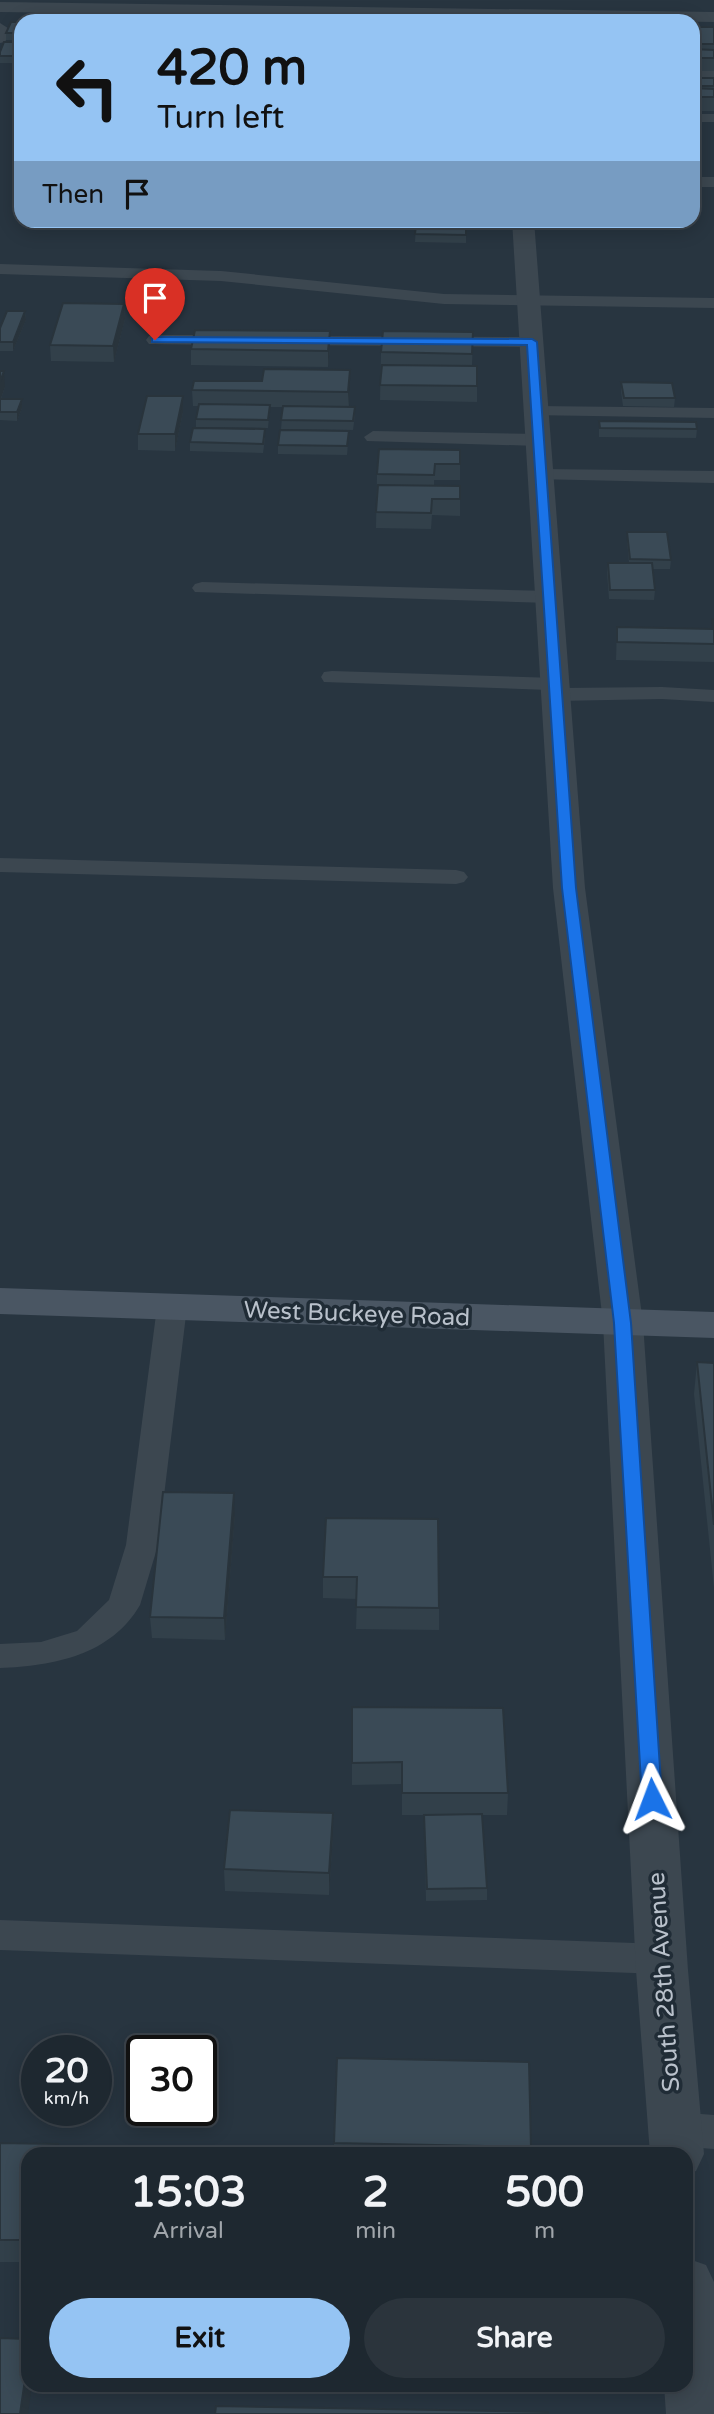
<!DOCTYPE html>
<style>
body{margin:0;font-family:"Varela Round",sans-serif;background:#2b343c;color:#f1f3f6;height:100vh;display:flex;flex-direction:column;font-size:26px;white-space:nowrap}
*{box-sizing:border-box;margin:0}
p{font-size:23px;color:#a1a6ab}
.icon{flex:none;width:38px;height:38px;fill:none;stroke:currentColor;stroke-width:2;stroke-linecap:round;stroke-linejoin:round}
.map{position:relative;flex:1;overflow:hidden}
.details{position:absolute;left:21px;top:2147px;width:672px;height:245px;display:flex;flex-direction:column;background:#1e2830;border-radius:21px;box-shadow:0 4px 18px #0003,0 0 0 2px #3c444c}
.details>*{flex:none}
.banner{position:absolute;left:14px;top:14px;width:686px;height:214px;border-radius:21px;box-shadow:0 4px 18px #0003,0 0 0 2px #3c444c;background:#95c4f3;color:#111;overflow:hidden}
.speed{position:absolute;left:21px;top:2035px;display:flex;gap:14px;font-size:35px;font-weight:700;text-align:center}
.speed>*{display:grid;place-content:center;width:91px;height:91px;border-radius:50%;background:#1e2830;box-shadow:0 4px 18px #0003,0 0 0 2px #3c444c;line-height:1}
.speed small{font-size:18px;font-weight:400}
.speed .limit{border:4px solid #111;border-radius:10px;background:#fff;color:#111}
.pin{position:absolute;display:grid;place-items:center;width:60px;height:60px;color:#fff;margin:-72px -30px;border-radius:50% 50% 50% 0;rotate:-45deg;box-shadow:0 0 7px #0007}
.pin .icon{rotate:45deg}
.me{position:absolute;width:77px;margin:-38px;rotate:357deg;stroke-linejoin:round;filter:drop-shadow(0 0 5px #0008)}
.turn{display:flex;align-items:center;gap:24px;height:147px;padding:0 28px;font-size:32px}
.turn .icon{width:91px;height:91px;stroke-width:2.5}
.turn b{display:block;font-size:49px;line-height:60px}
.then{display:flex;align-items:center;height:66px;padding:0 28px;background:#0003;gap:14px;font-size:26px}
.eta{display:flex;justify-content:space-evenly;align-items:center;height:119px;text-align:center}
.eta b{font-size:42px;font-weight:700;line-height:49px}
.action{display:flex;gap:14px;margin-top:auto;padding:14px 28px}
.action a{flex:1;height:80px;border-radius:42px;background:#95c4f3;color:#111;font-size:28px;font-weight:700;line-height:80px;text-align:center}
.action a+a{background:#2b343c;color:#f1f3f6}
.map>svg:first-child{display:block}
.lines{fill:none;stroke-linecap:round;stroke-linejoin:round}
.service{fill:#3c4750;fill-rule:evenodd}
.minor{fill:#3c4750;fill-rule:evenodd}
.tertiary{fill:#3c4750;fill-rule:evenodd}
.secondary{fill:#4a5663;fill-rule:evenodd}
.wall{fill:#32404a}
.shaded-wall{fill:#29343c}
.building{fill:#3a4a56;stroke:#29343c;stroke-width:2}
.route{fill:#1a73e8;stroke:#114b97;stroke-width:2}
.labels{text-anchor:middle;dominant-baseline:central;stroke-width:7;stroke-linejoin:round;paint-order:stroke}
.street-label{font-size:24px;fill:#b9c1cb;stroke:#202c36}
</style>
<div class="map">
<svg width="714" height="2414" viewBox="0 0 714 2414">
<rect width="100%" height="100%" fill="#283540"/>
<g class="lines">
<!-- service -->
<g class="service">
<polygon points="159,5 165,9 165,21 151,21 153,9"/>
<polygon points="0,23 11,30 5,42 0,43"/>
<polygon points="693,69 714,70 714,78 693,77"/>
<rect x="693" y="114" width="21" height="8"/>
<rect x="693" y="177" width="21" height="10"/>
<polygon points="0,264 221,271 444,294 714,298 714,308 444,304 221,281 0,274"/>
<polygon points="155,335 232,335 241,340 232,345 149,344 146,340 149,336"/>
<polygon points="293,336 532,337 541,342 532,347 287,345 284,341"/>
<polygon points="537,406 714,408 714,418 531,415 528,411 531,407"/>
<polygon points="373,431 539,434 548,440 539,446 367,441 364,437"/>
<polygon points="542,469 714,471 714,483 535,479 533,475 535,471"/>
<polygon points="202,582 550,591 557,593 560,597 557,601 550,603 195,592 192,588 195,584"/>
<polygon points="332,671 555,678 563,679 566,684 563,688 662,687 714,690 714,702 662,699 556,701 548,700 545,695 549,690 324,682 321,677 324,672"/>
<polygon points="0,858 456,870 464,872 468,877 464,882 456,884 0,872"/>
<path d="M172 1298 182 1300 187 1307 158 1545 140 1605C111 1655 54 1666 0 1668V1644L41 1642 77 1631 109 1600 126 1545 157 1307 162 1300Z"/>
<polygon points="0,1920 662,1944 675,1948 681,1959 675,1970 662,1974 0,1950"/>
<polygon points="675,2112 714,2115 714,2149 675,2146 661,2141 655,2129 661,2117"/>
</g>
<!-- minor -->
<g class="minor">
<polygon points="512,220 534,220 585,888 643,1323 688,1970 704,2154 696,2171 686,2174 686,2154 650,2154 636,1970 603,1323 553,888"/>
<polygon points="686,2258 706,2265 714,2282 714,2414 666,2414 664,2385 686,2385"/>
</g>
<!-- tertiary -->
<polygon class="tertiary" points="0,2 714,12 714,22 0,12"/>
<!-- secondary -->
<polygon class="secondary" points="0,1288 714,1312 714,1338 0,1314"/>
</g>
<!-- wall -->
<g class="wall">
<polygon points="21,22 21,40 6,40 6,33"/>
<rect x="693" y="27" width="21" height="44"/>
<polygon points="21,42 21,63 0,63 0,52"/>
<rect x="693" y="78" width="21" height="33"/>
<polygon points="416,225 466,225 466,243 415,242"/>
<polygon points="124,304 125,319 114,362 51,361 50,345"/>
<polygon points="25,311 26,320 13,351 0,351 0,328"/>
<polygon points="473,332 472,366 477,366 477,402 380,400 381,352"/>
<polygon points="330,347 328,367 191,365 191,349"/>
<polygon points="350,370 349,407 355,415 353,430 281,429 283,407 270,407 268,428 196,427 196,419 198,406 193,406 192,390"/>
<polygon points="0,371 5,387 1,399 22,408 17,421 0,420"/>
<polygon points="621,382 675,398 674,407 623,406 621,391"/>
<polygon points="183,396 183,412 175,451 138,450 138,434"/>
<polygon points="599,421 697,429 696,438 599,437"/>
<polygon points="349,431 347,455 278,454 278,445"/>
<polygon points="265,438 263,453 190,451 190,442"/>
<polygon points="460,450 460,480 434,480 434,486 460,486 460,516 432,515 431,529 376,528 377,474"/>
<polygon points="627,532 671,560 670,569 652,569 655,590 654,600 609,599 607,572 608,563 629,563 627,541"/>
<polygon points="712,619 714,619 714,662 616,660 617,627 712,629"/>
<polygon points="697,1362 714,1363 714,1588 694,1394"/>
<polygon points="235,1515 225,1640 152,1638 150,1617"/>
<polygon points="326,1518 439,1608 439,1630 356,1629 357,1599 323,1598 323,1577"/>
<polygon points="352,1707 508,1793 507,1815 482,1815 487,1888 487,1900 426,1901 424,1815 402,1815 402,1784 352,1785"/>
<polygon points="333,1813 333,1835 329,1895 225,1891 224,1869"/>
<polygon points="0,2143 28,2154 28,2262 0,2262"/>
<polygon points="334,2143 531,2147 531,2154 334,2154"/>
</g>
<!-- shaded-wall -->
<g class="shaded-wall">
<polygon points="124,304 125,319 114,362 113,346"/>
<polygon points="25,311 26,320 13,351 13,342"/>
<polygon points="330,331 330,347 328,367 328,351"/>
<polygon points="350,370 350,386 349,408 348,392"/>
<polygon points="4,371 5,387 0,401 0,382"/>
<polygon points="183,396 183,412 175,451 175,434"/>
<polygon points="22,399 22,408 17,421 17,412"/>
<polygon points="234,1493 235,1515 225,1640 224,1618"/>
<polygon points="333,1813 333,1835 329,1895 329,1873"/>
<polygon points="28,2359 28,2385 32,2385 28,2414 20,2414"/>
</g>
<!-- building -->
<g class="building">
<polygon points="217,16 242,16 241,21 174,21 174,20 216,20"/>
<rect x="442" y="18" width="33" height="3"/>
<polygon points="545,18 595,19 595,21 545,21"/>
<polygon points="11,22 21,22 21,33 6,33"/>
<rect x="693" y="27" width="21" height="17"/>
<polygon points="4,42 21,42 21,56 0,56 0,52"/>
<polygon points="693,49 714,50 714,58 693,58"/>
<rect x="693" y="78" width="21" height="8"/>
<polygon points="693,88 714,89 714,97 693,97"/>
<polygon points="416,225 466,225 466,235 415,234"/>
<polygon points="63,303 124,304 113,346 50,345"/>
<polygon points="7,311 25,311 13,342 0,342 0,328"/>
<polygon points="195,330 330,331 328,351 191,349"/>
<polygon points="383,331 473,332 472,354 381,352"/>
<polygon points="382,365 477,366 477,386 380,385"/>
<polygon points="264,369 350,370 348,392 192,390 194,381 262,381"/>
<polygon points="0,371 4,371 0,382"/>
<polygon points="621,382 672,383 675,398 624,398"/>
<polygon points="147,396 183,396 175,434 138,434"/>
<polygon points="0,399 22,399 17,412 0,412"/>
<polygon points="199,404 270,405 268,420 196,419"/>
<polygon points="283,406 355,407 353,421 281,420"/>
<polygon points="599,421 696,422 697,429 600,428"/>
<polygon points="193,428 265,429 263,444 190,442"/>
<polygon points="280,430 349,431 347,446 278,445"/>
<polygon points="379,449 460,450 460,464 435,464 434,475 377,474"/>
<polygon points="378,485 460,486 460,499 432,499 431,513 376,512"/>
<polygon points="627,532 667,532 671,560 630,559"/>
<polygon points="608,563 652,563 655,590 610,590"/>
<polygon points="712,619 714,619 714,644 617,642 617,627 713,629"/>
<polygon points="697,1362 714,1363 714,1525"/>
<polygon points="163,1492 234,1493 224,1618 150,1617"/>
<polygon points="326,1518 438,1519 439,1608 356,1607 357,1577 323,1577"/>
<polygon points="352,1707 503,1708 508,1793 402,1793 402,1762 352,1763"/>
<polygon points="230,1810 333,1813 329,1873 224,1869"/>
<polygon points="482,1814 487,1888 427,1889 424,1815"/>
<polygon points="337,2058 529,2062 531,2147 334,2143"/>
<polygon points="0,2143 58,2144 57,2154 28,2154 28,2240 0,2240"/>
<polygon points="0,2338 28,2339 28,2359 20,2414 0,2414"/>
<polygon points="216,2406 548,2412 548,2414 215,2414"/>
</g>
<!-- route -->
<polygon class="route" points="155,337 532,339 537,342 576,888 631,1323 662,1799 659,1804 652,1806 645,1804 642,1799 614,1323 562,888 527,345 152,342 152,337"/>
<g class="labels">
<!-- street labels -->
<g class="street-label">
<text transform="translate(357 1314) rotate(2)">West Buckeye Road</text>
<text transform="translate(664 1982) rotate(-94)">South 28th Avenue</text>
</g>
</g>
</svg>
<div class="speed"><div>20<small>km/h</small></div><div class="limit">30</div></div>
<div class="pin" style="left:155px;top:340px;background:#d93025"><svg class="icon" aria-label="arrive" viewBox="0 0 24 24"><path d="M6 21V4h12l-3 4 3 4H6"/></svg></div>
<svg class="me" style="left:652px;top:1799px" viewBox="-20 -20 40 40"><path d="M0-17L14 15 0 8-14 15z" fill="#1a73e8" stroke="#fff" stroke-width="4"/></svg>
<div class="banner">
<div class="turn"><svg class="icon" aria-label="left" viewBox="0 0 24 24"><path d="M17 20v-9H6M10 6l-5 5 5 5"/></svg><div><b>420 m</b>Turn left</div></div>
<div class="then">Then<svg class="icon" aria-label="arrive" viewBox="0 0 24 24"><path d="M6 21V4h12l-3 4 3 4H6"/></svg></div>
</div>
<section class="details">
<div class="eta">
<div><b>15:03</b><p>Arrival</p></div>
<div><b>2</b><p>min</p></div>
<div><b>500</b><p>m</p></div>
</div>
<div class="action"><a>Exit</a><a>Share</a></div>
</section>
</div>
